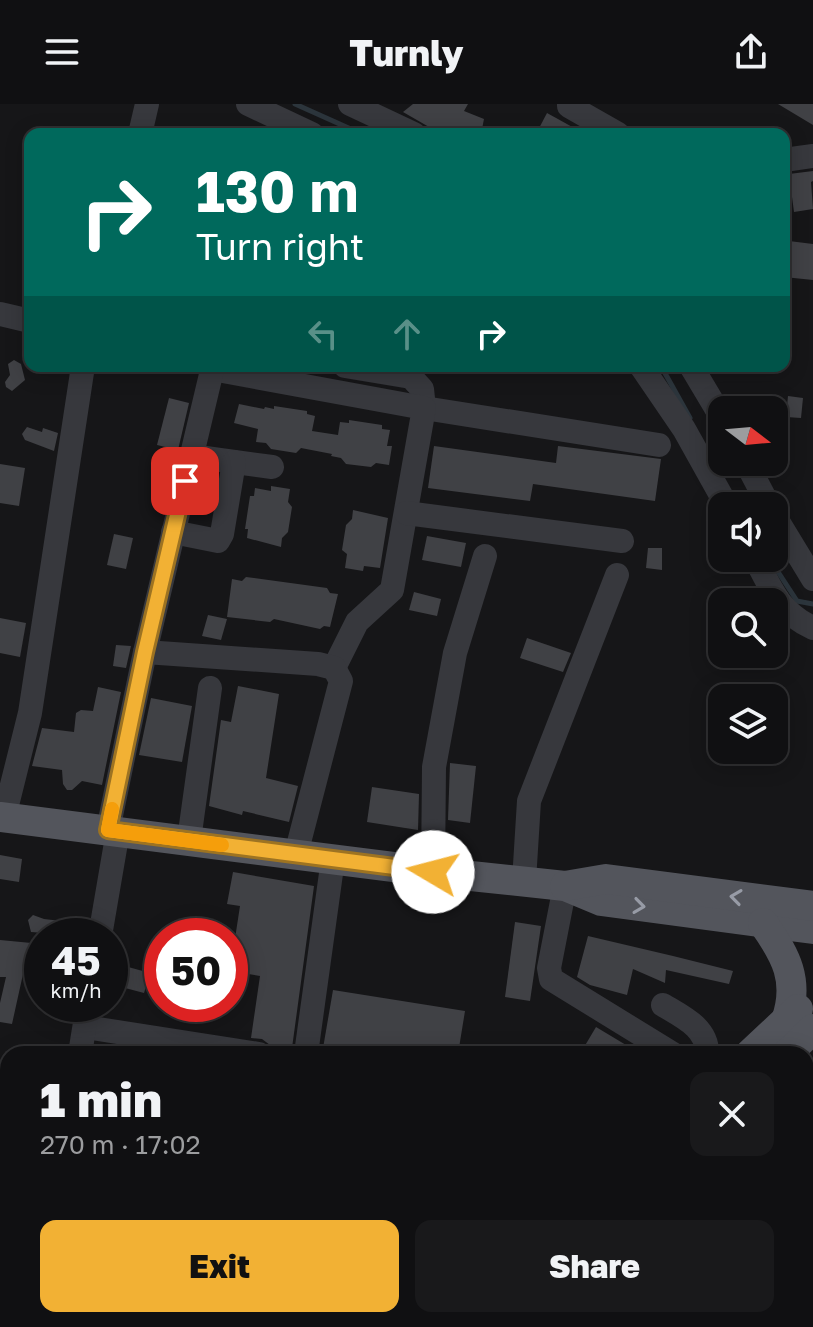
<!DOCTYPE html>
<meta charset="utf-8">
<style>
body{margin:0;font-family:"Golos Text",sans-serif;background:#19191b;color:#f1f3f6;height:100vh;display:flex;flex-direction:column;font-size:30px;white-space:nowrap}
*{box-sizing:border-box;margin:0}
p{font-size:26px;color:#9c9d9f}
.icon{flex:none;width:44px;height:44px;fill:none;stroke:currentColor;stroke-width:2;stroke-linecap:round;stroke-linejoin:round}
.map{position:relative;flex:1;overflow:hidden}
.sheet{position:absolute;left:0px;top:942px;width:814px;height:282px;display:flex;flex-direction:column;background:#101012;border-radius:24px 24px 0 0;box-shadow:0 4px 20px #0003,0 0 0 2px #303032}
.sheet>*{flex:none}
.guide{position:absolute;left:24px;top:24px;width:766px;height:244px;border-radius:16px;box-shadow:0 4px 20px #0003,0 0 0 2px #303032;background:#00695c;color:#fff;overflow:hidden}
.needle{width:52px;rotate:106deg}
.buttons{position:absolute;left:708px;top:292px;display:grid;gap:16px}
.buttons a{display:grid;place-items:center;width:80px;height:80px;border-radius:16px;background:#101012;box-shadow:0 4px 20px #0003,0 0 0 2px #303032;font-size:40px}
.speed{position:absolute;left:24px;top:814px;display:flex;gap:16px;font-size:40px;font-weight:700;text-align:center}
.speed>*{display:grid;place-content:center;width:104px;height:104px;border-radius:50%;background:#101012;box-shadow:0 4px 20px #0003,0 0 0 2px #303032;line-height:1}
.speed small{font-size:20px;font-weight:400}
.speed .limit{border:12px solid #d22;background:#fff;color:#111}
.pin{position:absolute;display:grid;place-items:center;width:68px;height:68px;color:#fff;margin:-34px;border-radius:16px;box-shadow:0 4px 12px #0006}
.me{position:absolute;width:88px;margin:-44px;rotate:278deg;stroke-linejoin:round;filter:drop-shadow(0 0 6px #0008)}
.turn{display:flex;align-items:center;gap:28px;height:168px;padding:0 40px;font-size:36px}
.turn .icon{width:104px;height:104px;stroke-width:2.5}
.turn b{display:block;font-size:56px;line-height:68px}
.lanes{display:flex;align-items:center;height:76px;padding:0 40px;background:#0003;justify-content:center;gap:40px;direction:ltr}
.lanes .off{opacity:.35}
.round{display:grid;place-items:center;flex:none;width:84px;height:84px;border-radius:16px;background:#19191b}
.headline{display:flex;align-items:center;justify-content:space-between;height:136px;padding:0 40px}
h1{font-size:48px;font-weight:800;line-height:60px}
.primary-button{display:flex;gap:16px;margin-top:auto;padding:16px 40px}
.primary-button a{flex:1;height:92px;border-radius:16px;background:#f2b134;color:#111;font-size:32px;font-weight:800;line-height:92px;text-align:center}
.primary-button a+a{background:#19191b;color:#f1f3f6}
header{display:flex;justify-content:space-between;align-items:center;height:104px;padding:0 40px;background:#101012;font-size:36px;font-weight:800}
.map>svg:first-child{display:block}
.built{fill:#222225}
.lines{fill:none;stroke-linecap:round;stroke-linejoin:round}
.stream{stroke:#2c353c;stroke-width:5}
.building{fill:#404145}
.minor{stroke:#37383d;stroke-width:24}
.major{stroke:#53555c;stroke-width:30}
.oneway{stroke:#979ba6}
.route-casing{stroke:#9d7322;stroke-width:20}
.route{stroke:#f2b134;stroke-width:14}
.slow{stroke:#f59e0b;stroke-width:14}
</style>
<header><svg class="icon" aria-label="menu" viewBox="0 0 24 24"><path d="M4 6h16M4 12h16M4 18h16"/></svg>Turnly<svg class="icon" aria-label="share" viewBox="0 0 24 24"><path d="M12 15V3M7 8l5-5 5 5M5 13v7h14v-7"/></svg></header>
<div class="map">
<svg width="813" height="1223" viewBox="0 0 813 1223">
<rect width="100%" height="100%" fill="#161618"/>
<!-- built -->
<polygon class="built" points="510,1216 782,1216 777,1223 503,1223"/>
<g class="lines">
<!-- stream -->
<g class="stream">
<polyline points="295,0 362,30"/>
<polyline points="661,262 690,314"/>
<polyline points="769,454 797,497 813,500"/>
</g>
</g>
<!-- building -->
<g class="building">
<polygon points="413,0 468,0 464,7 484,15 481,30 446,30 437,24 436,27 403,8"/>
<polygon points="778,0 813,0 813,21"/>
<polygon points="547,9 585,30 536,30"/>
<polygon points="813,67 813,77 811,78 813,105 794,108 789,70"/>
<polygon points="789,137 813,140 813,176 784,173 784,139"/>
<polygon points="14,256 21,260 25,276 12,287 6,283 5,278 10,271 8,260"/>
<polygon points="788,292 803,294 801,314 786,313"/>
<polygon points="169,294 189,299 178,346 157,341"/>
<polygon points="239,300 264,305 265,303 274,305 274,302 307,307 307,310 315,312 312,327 338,331 340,318 349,319 349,316 382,321 382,325 390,326 387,342 392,342 389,361 376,359 371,363 346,360 341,354 331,352 332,350 301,344 296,349 271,345 266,339 256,338 258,325 234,319"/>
<polygon points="27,323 42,328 43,324 58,329 54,347 25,336 22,330"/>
<polygon points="434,342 556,359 558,342 661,355 655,397 533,380 530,397 428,384"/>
<polygon points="0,360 25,364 19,402 0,399"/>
<polygon points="271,382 290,385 288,398 292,403 288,428 282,434 281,443 247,434 248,425 245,425 250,392 254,392 255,384 271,387"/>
<polygon points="353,406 388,414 380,464 364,462 363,467 345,464 347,450 342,446 346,421 352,415"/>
<polygon points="114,430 133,434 126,465 107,461"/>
<polygon points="427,432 466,439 461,463 422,456"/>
<polygon points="648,444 662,444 662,466 646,464"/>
<polygon points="246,473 327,484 330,489 338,490 330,523 324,522 320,525 274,515 270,518 227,513 232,475 242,477"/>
<polygon points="414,488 441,495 437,512 409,506"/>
<polygon points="208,511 227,515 221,536 202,532"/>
<polygon points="0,514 26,519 20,553 0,549"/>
<polygon points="527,534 571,549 563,568 520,554"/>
<polygon points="116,541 131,542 126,564 113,562"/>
<polygon points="238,582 279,590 266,674 298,682 289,718 243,707 242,711 209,702 221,616 231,618"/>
<polygon points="98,583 121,588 102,681 82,677 72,686 67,686 63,680 62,666 32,662 42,624 74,628 76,609 81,606 93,607"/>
<polygon points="151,594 192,602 182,658 139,651"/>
<polygon points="450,659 476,662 470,719 448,716"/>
<polygon points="372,683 419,690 418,726 367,718"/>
<polygon points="0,751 22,755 19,778 0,775"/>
<polygon points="233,768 314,782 292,944 270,941 262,935 251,934 260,872 230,867 240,802 227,800"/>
<polygon points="33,811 44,815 87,820 85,832 31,828 28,816"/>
<polygon points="191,817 206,818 205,832 190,832"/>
<polygon points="515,818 541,822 530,897 505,893"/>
<polygon points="588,832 673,852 733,867 729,880 666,866 665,879 633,865 627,891 590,881 577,873"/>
<polygon points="0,836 42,840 42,864 25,861 12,920 0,918 0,899 6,873 0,873"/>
<polygon points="110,858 150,869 144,889 110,880"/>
<polygon points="333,886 465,907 458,950 322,950"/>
<polygon points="596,923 641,950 580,950"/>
</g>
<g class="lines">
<!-- minor -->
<g class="minor">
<polyline points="248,0 312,30"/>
<polyline points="350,0 414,30"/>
<polyline points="569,0 569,2 618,30"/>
<polyline points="140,30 147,0"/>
<polyline points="784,56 813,52"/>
<polyline points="0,210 30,217"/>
<polyline points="345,262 411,273 422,285 424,304 659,341"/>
<polyline points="641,262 684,325 727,402"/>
<polyline points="691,262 722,314"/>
<polyline points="212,265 424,304 392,486 357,518 334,564"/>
<polyline points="191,352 272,363"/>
<polyline points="746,358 769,402"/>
<polyline points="406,409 622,437"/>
<polyline points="774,411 813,475"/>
<polyline points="173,428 218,437 222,430 234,358"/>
<path d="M755 454C772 486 779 508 813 524"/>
<polyline points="145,548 318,560 334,564 341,577 296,750"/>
<polyline points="4,713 30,609 83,262"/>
<polyline points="108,726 145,548 213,262"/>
<polyline points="189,736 210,584"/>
<polyline points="433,768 434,663 455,549 485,452"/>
<polyline points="524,777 529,697 617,471"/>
<polyline points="565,782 549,864 551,875 673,950"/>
<polyline points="100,832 118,727"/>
<path d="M663 901C683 913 708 924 707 950"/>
<polyline points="85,923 259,950"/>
<polyline points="80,950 88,900"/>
<polyline points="306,950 333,755"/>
<polyline points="806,983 813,979"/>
<polyline points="806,1031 813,1028"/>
<polyline points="0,1177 8,1179"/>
<polyline points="806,1181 813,1180"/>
<polyline points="86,1216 102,1223"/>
<polyline points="681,1216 688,1223"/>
<polyline points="31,1223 32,1216"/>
<polyline points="586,1223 588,1216"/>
<polyline points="775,1223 778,1216"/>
</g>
<!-- major -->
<g class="major">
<polyline points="0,713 433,768 565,782 601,797 813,825"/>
<polyline points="565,782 606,775 813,802"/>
<path d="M763 819C786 851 800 877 786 917"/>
<polyline points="750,950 798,905"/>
<polyline points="787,950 813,925"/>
<polyline points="478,1223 484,1216"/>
</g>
</g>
<!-- one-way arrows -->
<defs><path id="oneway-chevron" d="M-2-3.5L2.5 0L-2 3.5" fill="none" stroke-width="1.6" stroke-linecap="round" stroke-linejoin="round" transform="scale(2)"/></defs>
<g class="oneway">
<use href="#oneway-chevron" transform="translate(736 793) rotate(-172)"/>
<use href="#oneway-chevron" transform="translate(639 802) rotate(8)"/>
</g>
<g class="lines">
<!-- route casing -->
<g class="route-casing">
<polyline id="route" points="185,377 145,548 108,726 433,768"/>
</g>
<!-- route -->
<use href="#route" class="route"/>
<!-- slow -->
<polyline class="slow" points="112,705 108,726 222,741"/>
</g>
</svg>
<div class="buttons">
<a><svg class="needle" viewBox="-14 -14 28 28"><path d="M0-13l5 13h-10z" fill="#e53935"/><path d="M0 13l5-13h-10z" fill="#9c9d9f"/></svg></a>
<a><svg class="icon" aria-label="sound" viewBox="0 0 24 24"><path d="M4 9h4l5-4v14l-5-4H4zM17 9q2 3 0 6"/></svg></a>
<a><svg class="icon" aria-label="search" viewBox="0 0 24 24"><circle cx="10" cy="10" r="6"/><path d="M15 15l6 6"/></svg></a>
<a><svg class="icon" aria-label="layers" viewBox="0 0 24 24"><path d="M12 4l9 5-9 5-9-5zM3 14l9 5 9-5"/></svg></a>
</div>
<div class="speed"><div>45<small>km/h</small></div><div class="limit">50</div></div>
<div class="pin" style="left:185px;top:377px;background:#d93025"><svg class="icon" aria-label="arrive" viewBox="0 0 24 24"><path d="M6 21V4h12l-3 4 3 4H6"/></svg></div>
<svg class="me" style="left:433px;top:768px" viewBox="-20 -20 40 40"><circle r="19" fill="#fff"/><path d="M0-13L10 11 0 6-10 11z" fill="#f2b134"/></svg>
<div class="guide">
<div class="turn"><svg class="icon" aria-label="right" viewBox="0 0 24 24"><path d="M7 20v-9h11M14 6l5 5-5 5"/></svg><div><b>130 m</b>Turn right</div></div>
<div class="lanes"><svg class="icon off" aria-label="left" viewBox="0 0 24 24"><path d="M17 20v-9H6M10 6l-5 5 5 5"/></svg><svg class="icon off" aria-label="ahead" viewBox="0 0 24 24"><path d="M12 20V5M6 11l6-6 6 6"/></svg><svg class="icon" aria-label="right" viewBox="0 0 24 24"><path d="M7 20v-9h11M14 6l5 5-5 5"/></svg></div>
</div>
<section class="sheet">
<div class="headline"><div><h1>1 min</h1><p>270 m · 17:02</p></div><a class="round"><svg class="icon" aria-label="close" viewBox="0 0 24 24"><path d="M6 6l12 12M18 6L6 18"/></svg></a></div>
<div class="primary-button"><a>Exit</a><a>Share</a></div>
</section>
</div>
